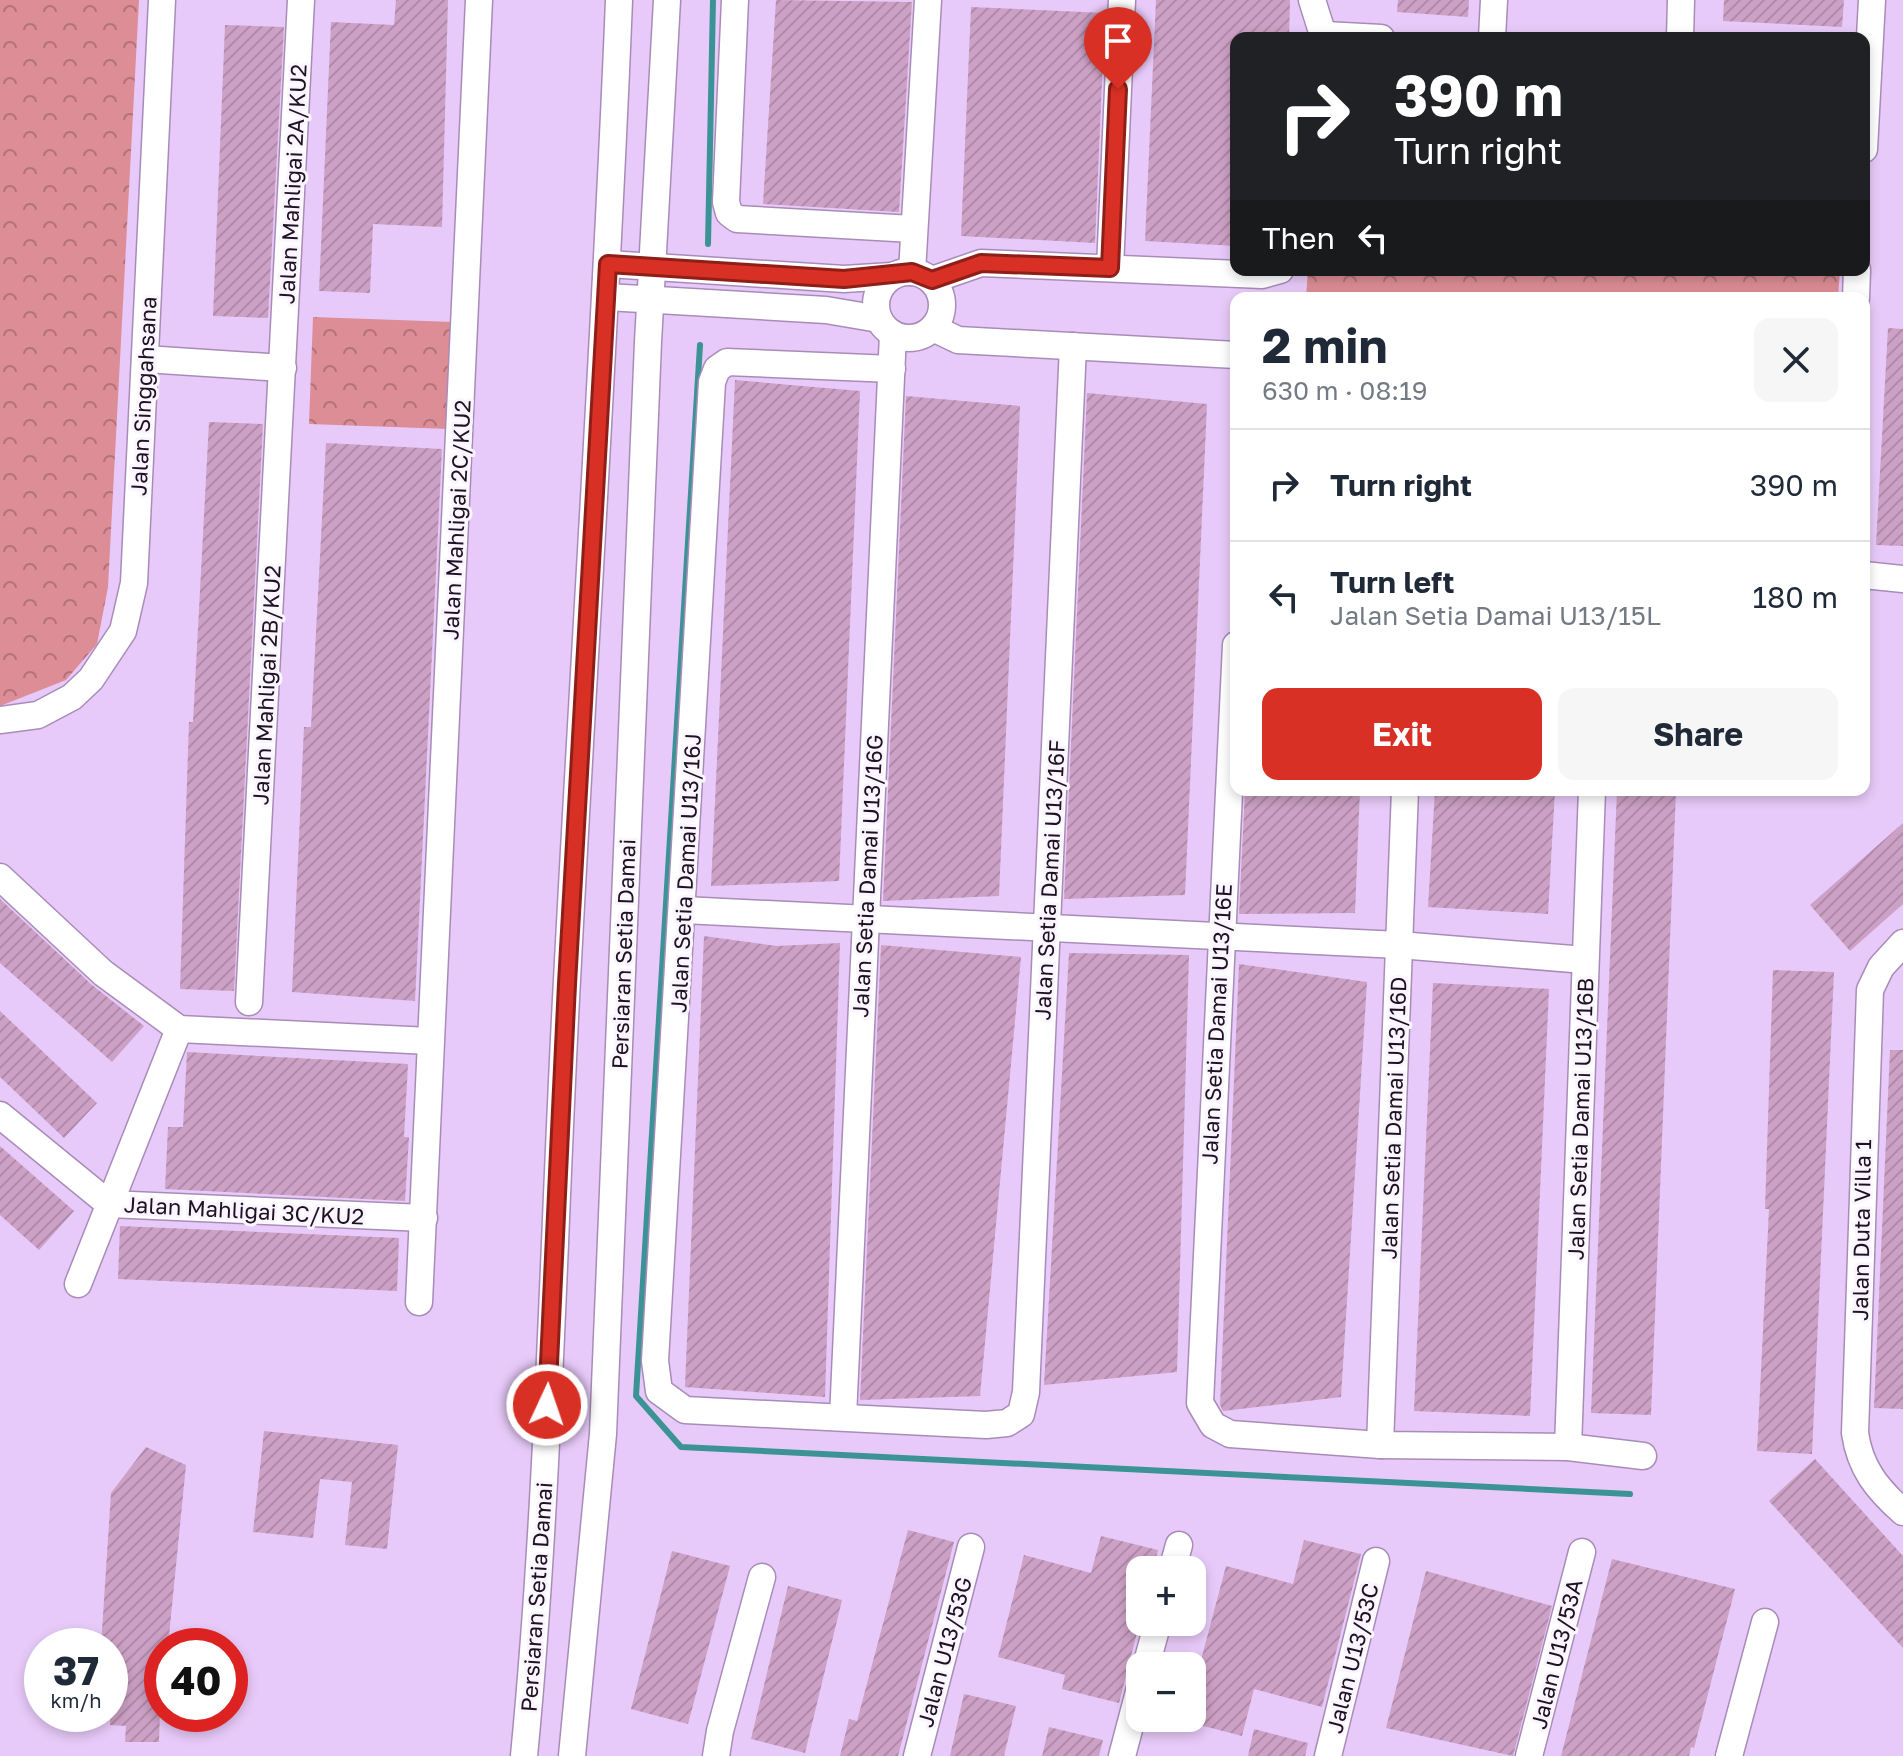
<!DOCTYPE html>
<meta charset="utf-8">
<style>
body{margin:0;font-family:"Golos Text",sans-serif;background:#f6f6f7;color:#1f2937;height:100vh;display:flex;flex-direction:column;font-size:30px;white-space:nowrap}
*{box-sizing:border-box;margin:0}
p{font-size:26px;color:#747a83}
.icon{flex:none;width:44px;height:44px;fill:none;stroke:currentColor;stroke-width:2;stroke-linecap:round;stroke-linejoin:round}
.map{position:relative;flex:1;overflow:hidden}
.side{position:absolute;left:1230px;top:292px;width:640px;height:504px;display:flex;flex-direction:column;background:#fff;border-radius:16px;box-shadow:0 4px 12px #0003}
.side>*{flex:none}
.top-card{position:absolute;left:1230px;top:32px;width:640px;height:244px;border-radius:16px;box-shadow:0 4px 12px #0003;background:#202124;color:#fff;overflow:hidden}
.tools{position:absolute;left:1126px;top:1556px;display:grid;gap:16px}
.tools a{display:grid;place-items:center;width:80px;height:80px;border-radius:16px;background:#fff;box-shadow:0 4px 12px #0003;font-size:40px}
.speed{position:absolute;left:24px;top:1628px;display:flex;gap:16px;font-size:40px;font-weight:700;text-align:center}
.speed>*{display:grid;place-content:center;width:104px;height:104px;border-radius:50%;background:#fff;box-shadow:0 4px 12px #0003;line-height:1}
.speed small{font-size:20px;font-weight:400}
.speed .limit{border:12px solid #d22;background:#fff;color:#111}
.pin{position:absolute;display:grid;place-items:center;width:68px;height:68px;color:#fff;margin:-82px -34px;border-radius:50% 50% 50% 0;rotate:-45deg;box-shadow:0 0 8px #0007}
.pin .icon{rotate:45deg}
.me{position:absolute;width:88px;margin:-44px;rotate:3deg;stroke-linejoin:round;filter:drop-shadow(0 0 6px #0008)}
.turn{display:flex;align-items:center;gap:28px;height:168px;padding:0 32px;font-size:36px}
.turn .icon{width:104px;height:104px;stroke-width:2.5}
.turn b{display:block;font-size:56px;line-height:68px}
.then{display:flex;align-items:center;height:76px;padding:0 32px;background:#0003;gap:16px;font-size:30px}
.round{display:grid;place-items:center;flex:none;width:84px;height:84px;border-radius:16px;background:#f6f6f7}
.summary{display:flex;align-items:center;justify-content:space-between;height:136px;padding:0 32px}
h1{font-size:48px;font-weight:700;line-height:60px}
.primary-button{display:flex;gap:16px;margin-top:auto;padding:16px 32px}
.primary-button a{flex:1;height:92px;border-radius:16px;background:#d93025;color:#fff;font-size:32px;font-weight:700;line-height:92px;text-align:center}
.primary-button a+a{background:#f6f6f7;color:#1f2937}
ul{padding:0;list-style:none}
li{display:flex;align-items:center;gap:24px;height:112px;padding:0 32px;border-top:2px solid #e0e1e3}
li div{flex:1}
li b{display:block;font-size:30px}
li em{font-style:normal}
.map>svg:first-child{display:block}
.park{fill:url(#park-crowns)}
.lines{fill:none;stroke-linecap:round;stroke-linejoin:round}
.stream{stroke:#3b9396;stroke-width:6}
.building{fill:url(#building-hatch)}
.minor-casing{stroke:#a88cb8;stroke-width:29}
.minor{stroke:#fff;stroke-width:26}
.route-casing{stroke:#8d1f18;stroke-width:20}
.route{stroke:#d93025;stroke-width:14}
.labels{text-anchor:middle;dominant-baseline:central;stroke-width:6;stroke-linejoin:round;paint-order:stroke}
.street-label{font-size:22px;fill:#1c1222;stroke:#fbf5ff}
</style>
<div class="map">
<svg width="1903" height="1756" viewBox="0 0 1903 1756">
<defs>
<pattern id="park-crowns" width="20" height="18" patternUnits="userSpaceOnUse" patternTransform="scale(2)"><rect width="20" height="18" fill="#dc8d95"/><path d="M2 6a3 3 0 1 1 6 0M12 15a3 3 0 1 1 6 0" fill="none" stroke="#b27279"/></pattern>
<pattern id="building-hatch" width="6" height="6" patternUnits="userSpaceOnUse" patternTransform="scale(2)"><rect width="6" height="6" fill="#cda1c5"/><path d="M-1 1l2-2M0 6l6-6M5 7l2-2" fill="none" stroke="#af8aa9"/></pattern>
</defs>
<rect width="100%" height="100%" fill="#e7caf9"/>
<!-- park -->
<g class="park">
<polygon points="0,0 139,0 108,587 97,644 66,680 0,706"/>
<polygon points="1308,270 1840,270 1838,298 1306,298"/>
<polygon points="313,317 453,322 449,429 309,424"/>
</g>
<g class="lines">
<!-- stream -->
<g class="stream">
<polyline points="708,244 713,0"/>
<polyline points="700,345 636,1396 681,1447 1630,1494"/>
</g>
</g>
<!-- building -->
<g class="building">
<polygon points="396,0 448,0 442,227 373,224 370,293 319,291 331,22 394,25"/>
<polygon points="776,0 912,2 899,212 763,204"/>
<polygon points="1156,0 1290,0 1289,38 1236,38 1236,246 1145,241"/>
<polygon points="1398,0 1469,0 1468,17 1397,12"/>
<polygon points="1724,0 1844,0 1842,27 1723,21"/>
<polygon points="971,7 1105,13 1095,243 961,236"/>
<polygon points="225,25 284,27 268,318 213,316"/>
<polygon points="1888,328 1903,329 1903,546 1876,545"/>
<polygon points="735,380 860,391 839,881 711,886"/>
<polygon points="1087,393 1207,404 1185,895 1064,899"/>
<polygon points="906,396 1020,406 999,896 883,901"/>
<polygon points="209,422 263,424 234,991 180,989 189,722 193,722"/>
<polygon points="326,443 442,449 415,1001 292,992 304,727 311,727"/>
<polygon points="1245,790 1360,790 1355,913 1239,914"/>
<polygon points="1435,790 1555,790 1548,914 1428,907"/>
<polygon points="1617,790 1676,790 1651,1415 1591,1413"/>
<polygon points="1903,823 1903,904 1850,951 1810,905"/>
<polygon points="0,899 92,985 144,1026 112,1062 0,963"/>
<polygon points="704,936 777,946 840,943 825,1397 685,1387"/>
<polygon points="881,945 1021,957 980,1396 860,1400"/>
<polygon points="1069,953 1189,955 1177,1372 1044,1385"/>
<polygon points="1239,964 1367,982 1341,1397 1223,1411 1220,1405"/>
<polygon points="1773,970 1834,972 1812,1454 1757,1451 1769,1209 1765,1209"/>
<polygon points="1433,983 1549,989 1530,1416 1414,1411"/>
<polygon points="0,1011 97,1103 64,1138 0,1077"/>
<polygon points="1890,1050 1903,1050 1903,1409 1874,1408"/>
<polygon points="187,1052 408,1064 404,1137 409,1137 405,1201 165,1189 168,1127 183,1127"/>
<polygon points="0,1146 74,1211 39,1250 0,1215"/>
<polygon points="120,1226 399,1238 397,1291 118,1279"/>
<polygon points="264,1431 398,1445 387,1549 345,1545 352,1482 320,1479 313,1538 253,1532"/>
<polygon points="146,1447 186,1465 168,1646 162,1646 159,1742 125,1742 126,1726 110,1725 110,1646 101,1646 111,1493"/>
<polygon points="1815,1459 1903,1556 1903,1648 1769,1501"/>
<polygon points="908,1530 954,1542 898,1756 840,1756 849,1719 857,1721"/>
<polygon points="1101,1536 1158,1550 1153,1570 1140,1570 1140,1621 1119,1703 1062,1689 1065,1675 998,1657 1024,1555 1091,1573"/>
<polygon points="1304,1540 1361,1554 1322,1707 1254,1689 1242,1736 1192,1723 1192,1694 1226,1566 1293,1584"/>
<polygon points="672,1551 730,1566 688,1724 631,1709"/>
<polygon points="1612,1559 1735,1589 1694,1748 1691,1747 1689,1756 1561,1756"/>
<polygon points="1426,1571 1552,1606 1513,1756 1386,1728"/>
<polygon points="788,1586 842,1600 805,1753 751,1739"/>
<polygon points="964,1694 1016,1706 1004,1756 950,1756"/>
<polygon points="1049,1727 1103,1740 1099,1756 1042,1756"/>
<polygon points="1254,1729 1308,1743 1305,1756 1248,1756"/>
</g>
<g class="lines">
<!-- minor casing -->
<g class="minor-casing">
<g id="minor">
<polyline points="735,0 726,202 729,213 737,219 913,229"/>
<polyline points="1312,0 1324,38"/>
<polyline points="1325,35 1381,38"/>
<polyline points="1492,38 1494,0"/>
<polyline points="1680,38 1681,0"/>
<polyline points="1864,149 1872,0"/>
<polyline points="608,264 844,279 892,276"/>
<polyline points="1110,268 1122,0"/>
<circle cx="909" cy="305" r="33"/>
<polyline points="912,272 928,0"/>
<polyline points="932,280 981,263 1262,275 1280,270"/>
<polyline points="607,297 826,310 879,319"/>
<polyline points="1856,298 1857,270"/>
<polyline points="933,328 958,340 1236,355"/>
<polyline points="145,359 283,368"/>
<polyline points="892,369 727,362 717,369 712,382 655,1361 659,1391 685,1410 986,1425 1007,1423 1021,1414 1026,1392 1073,346"/>
<polyline points="1864,575 1903,579"/>
<polyline points="1236,645 1200,1403 1213,1425 1230,1434 1380,1445 1568,1447 1643,1456"/>
<polyline points="0,720 38,715 72,697 91,679 123,631 134,583 162,0"/>
<polyline points="0,877 103,973 179,1029 430,1041"/>
<polyline points="683,910 1399,945 1585,960"/>
<path d="M1903 943 1881 967 1870 990 1855 1433C1860 1468 1877 1489 1903 1512"/>
<polyline points="249,1002 301,0"/>
<polyline points="0,1115 109,1204 424,1218"/>
<polyline points="78,1284 179,1029"/>
<polyline points="419,1302 479,0"/>
<polyline points="843,1417 893,334"/>
<polyline points="1380,1445 1405,790"/>
<polyline points="1568,1447 1592,790"/>
<polyline points="1172,1570 1179,1545"/>
<polyline points="1146,1666 1158,1622"/>
<path d="M524 1756C549 1498 553 1238 567 980 584 653 606 327 619 0"/>
<polyline points="572,1756 603,1434 648,342 667,0"/>
<polyline points="716,1756 720,1731 762,1577"/>
<polyline points="917,1756 971,1547"/>
<polyline points="1122,1756 1140,1688"/>
<polyline points="1328,1756 1376,1561"/>
<polyline points="1529,1756 1582,1552"/>
<polyline points="1729,1756 1765,1622"/>
</g>
</g>
<!-- minor -->
<use href="#minor" class="minor"/>
</g>
<g class="lines">
<!-- route casing -->
<g class="route-casing">
<polyline id="route" points="547,1405 567,984 608,264 844,279 912,272 932,280 981,263 1110,268 1118,89"/>
</g>
<!-- route -->
<use href="#route" class="route"/>
</g>
<g class="labels">
<!-- street labels -->
<g class="street-label">
<text transform="translate(292 184) rotate(-87)">Jalan Mahligai 2A/KU2</text>
<text transform="translate(143 396) rotate(-87)">Jalan Singgahsana</text>
<text transform="translate(456 520) rotate(-87)">Jalan Mahligai 2C/KU2</text>
<text transform="translate(266 685) rotate(-87)">Jalan Mahligai 2B/KU2</text>
<text transform="translate(685 873) rotate(-87)">Jalan Setia Damai U13/16J</text>
<text transform="translate(867 876) rotate(-87)">Jalan Setia Damai U13/16G</text>
<text transform="translate(1049 880) rotate(-87)">Jalan Setia Damai U13/16F</text>
<text transform="translate(623 954) rotate(-88)">Persiaran Setia Damai</text>
<text transform="translate(1216 1024) rotate(-87)">Jalan Setia Damai U13/16E</text>
<text transform="translate(1393 1118) rotate(-88)">Jalan Setia Damai U13/16D</text>
<text transform="translate(1580 1119) rotate(-88)">Jalan Setia Damai U13/16B</text>
<text transform="translate(244 1210) rotate(3)">Jalan Mahligai 3C/KU2</text>
<text transform="translate(1861 1230) rotate(-89)">Jalan Duta Villa 1</text>
<text transform="translate(536 1597) rotate(-86)">Persiaran Setia Damai</text>
<text transform="translate(944 1652) rotate(-75)">Jalan U13/53G</text>
<text transform="translate(1556 1654) rotate(-76)">Jalan U13/53A</text>
<text transform="translate(1352 1658) rotate(-76)">Jalan U13/53C</text>
</g>
</g>
</svg>
<div class="tools">
<a>+</a>
<a>−</a>
</div>
<div class="speed"><div>37<small>km/h</small></div><div class="limit">40</div></div>
<div class="pin" style="left:1118px;top:89px;background:#d93025"><svg class="icon" aria-label="arrive" viewBox="0 0 24 24"><path d="M6 21V4h12l-3 4 3 4H6"/></svg></div>
<svg class="me" style="left:547px;top:1405px" viewBox="-20 -20 40 40"><circle r="17" fill="#d93025" stroke="#fff" stroke-width="3"/><path d="M0-11L8 9 0 5-8 9z" fill="#fff"/></svg>
<div class="top-card">
<div class="turn"><svg class="icon" aria-label="right" viewBox="0 0 24 24"><path d="M7 20v-9h11M14 6l5 5-5 5"/></svg><div><b>390 m</b>Turn right</div></div>
<div class="then">Then<svg class="icon" aria-label="left" viewBox="0 0 24 24"><path d="M17 20v-9H6M10 6l-5 5 5 5"/></svg></div>
</div>
<section class="side">
<div class="summary"><div><h1>2 min</h1><p>630 m · 08:19</p></div><a class="round"><svg class="icon" aria-label="close" viewBox="0 0 24 24"><path d="M6 6l12 12M18 6L6 18"/></svg></a></div>
<ul>
<li><svg class="icon" aria-label="right" viewBox="0 0 24 24"><path d="M7 20v-9h11M14 6l5 5-5 5"/></svg><div><b>Turn right</b></div><em>390 m</em></li>
<li><svg class="icon" aria-label="left" viewBox="0 0 24 24"><path d="M17 20v-9H6M10 6l-5 5 5 5"/></svg><div><b>Turn left</b><p>Jalan Setia Damai U13/15L</p></div><em>180 m</em></li>
</ul>
<div class="primary-button"><a>Exit</a><a>Share</a></div>
</section>
</div>
